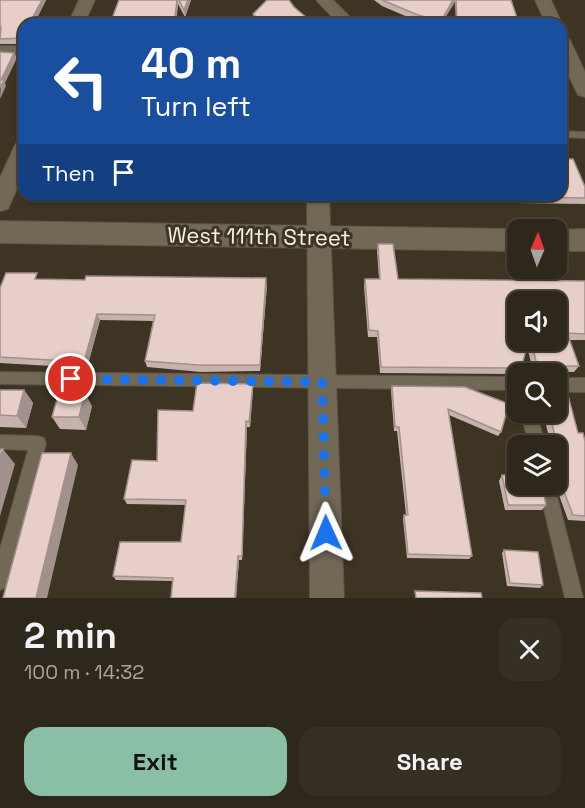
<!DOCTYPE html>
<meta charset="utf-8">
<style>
body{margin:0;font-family:"Space Grotesk",sans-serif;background:#362f24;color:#f1f3f6;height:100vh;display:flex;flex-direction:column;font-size:22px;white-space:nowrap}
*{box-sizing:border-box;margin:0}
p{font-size:20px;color:#a7a5a3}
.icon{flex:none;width:33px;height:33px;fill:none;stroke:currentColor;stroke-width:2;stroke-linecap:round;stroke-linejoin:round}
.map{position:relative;height:598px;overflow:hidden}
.side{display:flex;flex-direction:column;background:#2e271b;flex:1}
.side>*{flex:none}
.guide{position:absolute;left:18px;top:18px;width:549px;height:183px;border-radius:18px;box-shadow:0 2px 4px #0004,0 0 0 2px #49443a;background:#1a4fa0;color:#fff;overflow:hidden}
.needle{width:39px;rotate:2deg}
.buttons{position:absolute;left:507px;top:219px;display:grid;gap:12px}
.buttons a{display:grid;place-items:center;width:60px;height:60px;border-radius:12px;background:#2e271b;box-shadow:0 2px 4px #0004,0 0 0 2px #49443a;font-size:30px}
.pin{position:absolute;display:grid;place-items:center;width:51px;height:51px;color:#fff;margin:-26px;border:3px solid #fff;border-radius:50%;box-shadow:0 2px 6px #0007}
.me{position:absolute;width:66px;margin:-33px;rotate:359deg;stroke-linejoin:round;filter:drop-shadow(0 0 4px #0008)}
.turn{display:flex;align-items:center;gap:21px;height:126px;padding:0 24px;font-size:27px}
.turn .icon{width:78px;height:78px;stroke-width:2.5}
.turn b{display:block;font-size:42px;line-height:51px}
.then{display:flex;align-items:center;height:57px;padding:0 24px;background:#0003;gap:12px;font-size:22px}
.round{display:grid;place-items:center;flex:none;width:63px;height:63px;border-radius:18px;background:#362f24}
.headline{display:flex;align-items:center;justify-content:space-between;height:102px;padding:0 24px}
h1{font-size:36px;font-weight:800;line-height:45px}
.cta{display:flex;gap:12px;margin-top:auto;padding:12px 24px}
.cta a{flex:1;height:69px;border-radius:18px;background:#8abfa5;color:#111;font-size:24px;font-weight:800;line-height:69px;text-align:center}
.cta a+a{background:#362f24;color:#f1f3f6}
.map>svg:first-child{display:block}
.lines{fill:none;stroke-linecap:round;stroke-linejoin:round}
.lane-casing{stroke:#5b5345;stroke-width:2}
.street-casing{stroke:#5b5345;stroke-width:2}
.secondary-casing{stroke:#5b5345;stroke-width:2}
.lane{fill:#716856;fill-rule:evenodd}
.street{fill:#716856;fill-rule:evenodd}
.secondary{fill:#716856;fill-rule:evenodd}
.wall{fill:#c7b1ac;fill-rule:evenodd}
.shaded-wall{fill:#a2908c}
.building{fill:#e7cec8;stroke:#a2908c;stroke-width:1.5}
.route{stroke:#1a73e8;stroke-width:10;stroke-dasharray:0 18}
.labels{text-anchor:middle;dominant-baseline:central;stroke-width:6;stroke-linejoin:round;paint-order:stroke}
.street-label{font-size:22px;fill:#f6f1e7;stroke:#3d3424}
</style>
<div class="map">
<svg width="585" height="598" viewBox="0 0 585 598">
<rect width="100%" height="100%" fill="#3d3424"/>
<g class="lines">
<!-- lane casing -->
<g class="lane-casing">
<g id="lane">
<polygon points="561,131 585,132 585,138 561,137"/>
<polygon points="0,372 518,377 518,390 0,384"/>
<rect x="556" y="378" width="29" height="14"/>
<polygon points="521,412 537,412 545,446 529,446"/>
<polygon points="0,435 38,436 44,438 46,443 9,581 6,587 0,590 0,549 28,450 0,449"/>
<polygon points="538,484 554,484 583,598 565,598"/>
</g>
</g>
<!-- street casing -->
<g class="street-casing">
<g id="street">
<polygon points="79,0 95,0 84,24 68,24"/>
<polygon points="316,0 333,0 357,24 339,24"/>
<polygon points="535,0 551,0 562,24 561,26 561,24 546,24"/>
<polygon points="561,35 567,36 570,40 585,72 585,97 578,95 576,91 561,59"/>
<rect x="0" y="46" width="24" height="10"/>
<polygon points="24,140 24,172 8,209 0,211 0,178 14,147 17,142"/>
<polygon points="307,195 329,195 344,598 310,598"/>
</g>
</g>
<!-- secondary casing -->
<g class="secondary-casing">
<g id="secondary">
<polygon points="0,221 518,229 520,230 518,230 518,251 0,243"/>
<polygon points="585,229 585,251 556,251 556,230 554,230"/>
</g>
</g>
<!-- lane -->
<use href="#lane" class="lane"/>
<!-- street -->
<use href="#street" class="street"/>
<!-- secondary -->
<use href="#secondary" class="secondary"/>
</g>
<!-- wall -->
<g class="wall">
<polygon points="0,0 46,0 34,24 24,24 24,44 0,44"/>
<polygon points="119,0 191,0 185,17 178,4 176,24 110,24"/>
<polygon points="374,0 511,0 519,24 456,24 455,2 441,24 428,24 417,21 382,6"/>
<polygon points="294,7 307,18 307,24 256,24 253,22 253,14"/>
<polygon points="585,187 585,204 518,203 516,197 408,195 561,195"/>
<polygon points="36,195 69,195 67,199 38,199"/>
<polygon points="241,195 273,195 273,200 242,200"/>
<path d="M378 244 398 279 585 281V340H570L579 366 574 372H559L558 374V386L578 433 585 441V521L568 520 555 484H556V475H558L556 467V446H551L543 412H556V374H534L527 347 521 368 517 374 380 373 377 337H368L364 286 365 279H379L377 251ZM518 302 556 340H518Z"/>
<polygon points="40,279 267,285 260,371 201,372 147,367 145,361 153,321 100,320 87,368 0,363 0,288"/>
<polygon points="253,384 253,389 250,427 247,427 242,560 239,560 236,598 171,598 173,581 116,580 113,576 181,542 186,505 127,504 124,499 157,461 193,411"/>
<polygon points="392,386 501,432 498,436 449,415 472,556 469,559 407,558 403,519 404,515 406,515 397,431 394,431 391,391"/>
<polygon points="0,390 24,390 33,403 26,428 0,427"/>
<polygon points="92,406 86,430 60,429 52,417"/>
<polygon points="502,475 546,505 542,510 505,510 499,481"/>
<polygon points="504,550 543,585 540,588 507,586 502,553"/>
</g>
<!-- shaded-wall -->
<g class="shaded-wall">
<polygon points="42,0 46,0 34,24 29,24"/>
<polygon points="177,0 178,4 176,24 174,24"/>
<polygon points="188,0 191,0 185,17 184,10"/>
<polygon points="453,0 455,0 455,2 441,24 440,24 441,21"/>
<polygon points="307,18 307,24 293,24 293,23"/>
<polygon points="14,53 17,58 5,83 6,86 0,99 1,80"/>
<polygon points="266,278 267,285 260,371 260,365"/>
<polygon points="97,314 100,320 87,368 84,362"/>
<polygon points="253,384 253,389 250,427 249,422"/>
<polygon points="24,390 33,403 26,428 17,416"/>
<polygon points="85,393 92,406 86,430 79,417"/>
<polygon points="246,421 247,427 242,560 242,556"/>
<polygon points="3,449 15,464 0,516 0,459"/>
<polygon points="71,453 78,465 47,598 36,598"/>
<polygon points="238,556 239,560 236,598 235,598"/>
</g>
<!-- building -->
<g class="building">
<polygon points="0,0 42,0 29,24 24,24 24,34 22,38 0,39 1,27 0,27"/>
<polygon points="119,0 177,0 174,24 110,24"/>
<polygon points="179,0 188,0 184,10"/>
<polygon points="267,0 289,0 294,7 307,18 293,23 295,24 264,24 253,14"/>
<polygon points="382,0 453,0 441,21 418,15"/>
<polygon points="456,0 511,0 519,24 492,24 457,21"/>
<polygon points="0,52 14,53 1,80 4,80 0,88"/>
<polygon points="561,159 573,159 585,187 585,198 520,197 520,195 561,195"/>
<polygon points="378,244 393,244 398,279 585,281 585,334 567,333 579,366 560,366 561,369 558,372 558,386 566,388 578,433 583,433 585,441 585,516 573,515 558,476 556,477 556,475 562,475 561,472 564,472 549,412 556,412 556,374 539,374 531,340 556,340 556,302 518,302 518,340 529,340 521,368 381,367 378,331 369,330 365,279 380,279"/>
<polygon points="6,273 37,273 35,279 85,280 86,276 266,278 260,365 199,365 145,361 155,315 97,314 84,362 0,357 0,288"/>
<polygon points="197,383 253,384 249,422 246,421 242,556 238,556 235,598 171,598 173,578 113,576 120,542 181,542 186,500 124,499 132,460 157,461 158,410 193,411"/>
<polygon points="392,386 465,387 509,404 501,432 448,409 472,556 408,554 404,515 408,515 399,427 395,427"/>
<polygon points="0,390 24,390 17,416 0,415"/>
<polygon points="59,392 85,393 79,417 52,417"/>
<polygon points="0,449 3,449 0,459"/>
<polygon points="42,453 71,453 36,598 3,598"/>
<polygon points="502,475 518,475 518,484 542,484 546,505 508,505"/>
<polygon points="504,550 538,552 543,585 510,583"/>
<polygon points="415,591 481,593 482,598 416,598"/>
</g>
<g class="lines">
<!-- route -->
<polyline class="route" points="71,379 322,382 326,533"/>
</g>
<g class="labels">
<!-- street labels -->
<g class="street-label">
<text transform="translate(259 236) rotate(1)">West 111th Street</text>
</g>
</g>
</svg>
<div class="buttons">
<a><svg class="needle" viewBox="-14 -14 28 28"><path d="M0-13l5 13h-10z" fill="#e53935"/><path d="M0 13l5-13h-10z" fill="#a7a5a3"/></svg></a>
<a><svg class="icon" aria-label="sound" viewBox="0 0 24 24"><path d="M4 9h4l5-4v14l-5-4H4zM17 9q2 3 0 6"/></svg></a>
<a><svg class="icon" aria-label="search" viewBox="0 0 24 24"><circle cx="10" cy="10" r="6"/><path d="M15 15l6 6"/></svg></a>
<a><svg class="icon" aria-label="layers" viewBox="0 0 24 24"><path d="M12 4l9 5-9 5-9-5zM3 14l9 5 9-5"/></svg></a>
</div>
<div class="pin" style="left:71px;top:379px;background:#d93025"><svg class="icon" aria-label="arrive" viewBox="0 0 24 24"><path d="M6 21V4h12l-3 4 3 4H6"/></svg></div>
<svg class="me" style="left:326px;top:533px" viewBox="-20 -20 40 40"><path d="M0-17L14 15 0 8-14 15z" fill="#1a73e8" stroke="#fff" stroke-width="4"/></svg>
<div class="guide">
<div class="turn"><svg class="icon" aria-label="left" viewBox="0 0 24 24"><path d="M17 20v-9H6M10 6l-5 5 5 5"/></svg><div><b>40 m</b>Turn left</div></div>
<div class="then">Then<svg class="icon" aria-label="arrive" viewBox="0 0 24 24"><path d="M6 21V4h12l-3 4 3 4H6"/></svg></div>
</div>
</div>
<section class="side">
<div class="headline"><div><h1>2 min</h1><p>100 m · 14:32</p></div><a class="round"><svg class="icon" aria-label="close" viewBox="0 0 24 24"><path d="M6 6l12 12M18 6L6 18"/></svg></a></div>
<div class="cta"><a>Exit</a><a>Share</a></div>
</section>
